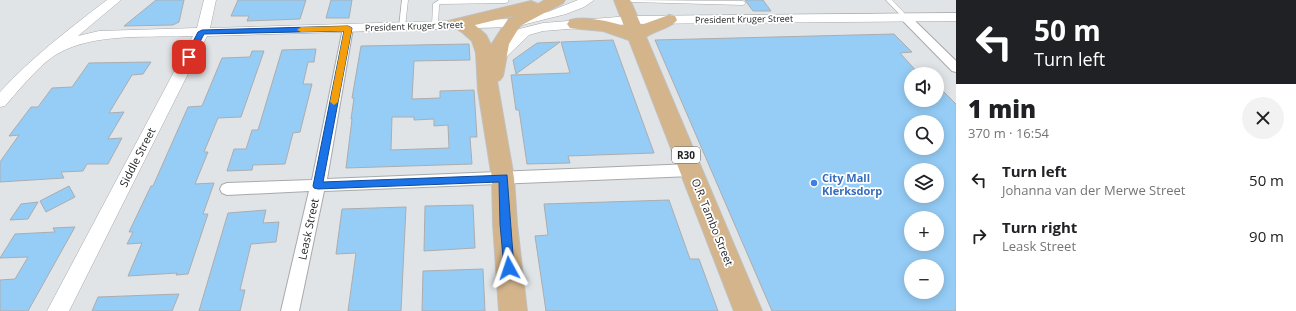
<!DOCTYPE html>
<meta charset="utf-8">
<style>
body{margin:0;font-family:"Open Sans",sans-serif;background:#f2f2f2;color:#202124;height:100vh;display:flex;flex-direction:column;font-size:15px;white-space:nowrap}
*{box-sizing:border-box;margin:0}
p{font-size:13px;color:#757577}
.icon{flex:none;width:22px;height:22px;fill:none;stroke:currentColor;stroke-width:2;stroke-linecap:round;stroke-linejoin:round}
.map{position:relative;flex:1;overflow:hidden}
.sheet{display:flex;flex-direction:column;background:#fff;width:340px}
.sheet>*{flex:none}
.top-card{background:#202124;color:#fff;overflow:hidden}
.tools{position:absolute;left:904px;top:67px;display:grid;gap:8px}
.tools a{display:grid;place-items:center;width:40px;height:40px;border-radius:50%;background:#fff;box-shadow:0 2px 10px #0003;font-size:20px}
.pin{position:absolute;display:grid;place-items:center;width:34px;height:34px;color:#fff;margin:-17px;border-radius:8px;box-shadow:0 2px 6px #0006}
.me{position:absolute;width:44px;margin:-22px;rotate:355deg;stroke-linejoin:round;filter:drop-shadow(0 0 3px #0008)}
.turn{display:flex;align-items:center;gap:14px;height:84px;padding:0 12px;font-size:18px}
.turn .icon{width:52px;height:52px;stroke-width:2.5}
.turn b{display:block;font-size:28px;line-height:34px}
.round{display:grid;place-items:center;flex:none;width:42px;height:42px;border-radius:21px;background:#f2f2f2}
.summary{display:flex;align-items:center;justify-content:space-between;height:68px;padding:0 12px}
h1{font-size:24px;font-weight:800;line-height:30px}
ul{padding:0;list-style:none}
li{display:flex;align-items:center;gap:12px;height:56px;padding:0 12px}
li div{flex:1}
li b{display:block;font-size:15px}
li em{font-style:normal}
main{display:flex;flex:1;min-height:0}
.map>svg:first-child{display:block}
.building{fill:#96cdf6;stroke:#abadaf;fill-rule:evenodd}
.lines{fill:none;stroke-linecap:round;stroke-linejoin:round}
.service-casing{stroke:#a7aaac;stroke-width:1}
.minor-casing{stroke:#a7aaac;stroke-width:2}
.tertiary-casing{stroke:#a7aaac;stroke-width:1}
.primary-casing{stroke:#c0c1c1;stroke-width:2}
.service{fill:#fff;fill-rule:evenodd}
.minor{fill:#fff;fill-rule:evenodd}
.tertiary{fill:#fff;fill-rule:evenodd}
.primary{fill:#d3b48b;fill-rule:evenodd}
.route{fill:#1a73e8;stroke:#114b97}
.slow{fill:#f59e0b}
.shop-dot{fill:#3f7fe0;stroke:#fff;stroke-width:1.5}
.labels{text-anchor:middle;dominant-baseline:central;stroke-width:3.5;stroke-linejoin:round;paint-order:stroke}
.far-street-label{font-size:9px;fill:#1f2021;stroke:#fff}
.shield{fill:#fff;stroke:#626364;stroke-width:1}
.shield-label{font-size:10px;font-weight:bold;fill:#1f2021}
.street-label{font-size:11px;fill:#1f2021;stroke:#fff}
.shop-label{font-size:11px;font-weight:bold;fill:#366cbe;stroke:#fff;text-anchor:start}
</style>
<main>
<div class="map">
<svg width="956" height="311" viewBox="0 0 956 311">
<rect width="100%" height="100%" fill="#e1e4e6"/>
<!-- building -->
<g class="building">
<polygon points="156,0 184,0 179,22 173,25 124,26"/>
<polygon points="238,0 306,0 300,19 247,21 249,16 231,16"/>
<polygon points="331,0 352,0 349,18 326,18"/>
<polygon points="745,0 763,0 771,11 753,11"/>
<path d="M894 34 912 52 900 53 919 74H911V100H937V85L956 104V311H772L655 40ZM911 122H937V148H911ZM911 170H937V196H911ZM911 218H937V244H911ZM911 266H937V292H911Z"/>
<polygon points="613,40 654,153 568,156 570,163 527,164 519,110 516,110 511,75 570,73 561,42"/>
<polygon points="560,42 516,74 513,60 537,43"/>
<path d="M469 44 470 60 414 61 412 99 440 98V91L474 90 477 137H470L472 164 346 168 352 119H351L354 98H352L361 46ZM392 117H414V120L434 119V126L448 125 449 148 391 150Z"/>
<polygon points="316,49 314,62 308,62 303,84 312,84 300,132 293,133 285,164 253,165 252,170 227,171 234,149 246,149 252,130 258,130 282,50"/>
<polygon points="252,51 264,51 241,117 218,118 204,152 208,152 195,184 214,183 203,214 208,214 188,274 176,275 177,273 128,276 142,243 127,244 133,232 129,232 151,186 153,186 188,107 202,106 222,58 250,57"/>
<polygon points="151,62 143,74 132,75 109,113 124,112 108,139 122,138 108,164 87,164 83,171 61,172 64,178 0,182 0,162 19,135 9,136 31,107 38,107 52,88 72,87 89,63"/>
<polygon points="69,186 75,197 46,212 40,201"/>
<polygon points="669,200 690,259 699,259 718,311 546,311 535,236 548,235 544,204"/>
<polygon points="38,202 28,219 10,220 21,204"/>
<polygon points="473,205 475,248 424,251 425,206"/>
<polygon points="406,207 401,311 348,311 356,253 336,254 342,209"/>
<polygon points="266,210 263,223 279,222 276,242 251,244 240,290 245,290 240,311 199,311 228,213"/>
<polygon points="75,227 28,311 0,311 0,280 15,279 28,257 0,258 15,234 55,232 53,228"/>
<polygon points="483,269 485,311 422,311 423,271"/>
<polygon points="179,294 172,311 92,311 98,297"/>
</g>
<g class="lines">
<!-- service casing -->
<g class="service-casing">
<g id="service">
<polygon points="402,0 408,0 405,27 402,29 399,27"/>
<polygon points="439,0 508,0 509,1 506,3 440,4 439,5 438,26 435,28 432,26 433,4"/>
<polygon points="629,0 743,1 746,3 743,5 632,2"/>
<polygon points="886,0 892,0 908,17 908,19 904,19"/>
</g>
</g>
<!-- minor casing -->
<g class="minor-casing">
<g id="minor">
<polygon points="906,15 910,16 956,61 956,72 952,71 902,20 901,18 902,16"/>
<polygon points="348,25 353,28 327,179 692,164 697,166 699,170 697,174 692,176 324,191 299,311 281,311 309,191 227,195 222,193 220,189 222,185 227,183 312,180 343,28"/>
</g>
</g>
<!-- tertiary casing -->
<g class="tertiary-casing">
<g id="tertiary">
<path d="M107 0H121L78 36 99 31 197 28 204 0H216L210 28 514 19 548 12 578 0H594L584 7 566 14 514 27 207 36 69 311H47L193 36C150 38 95 32 57 54 41 63 18 91 5 106L0 107V92C32 57 69 29 107 0Z"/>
<polygon points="956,13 956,21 630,24 543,31 529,35 501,62 496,64 491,62 489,59 506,40 519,29 543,23 630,16"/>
</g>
</g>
<!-- primary casing -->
<g class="primary-casing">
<g id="primary">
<path d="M545 0H565L563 3 520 26 509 44 503 76 500 80 497 81 514 178 517 224 527 311H499L493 224 492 178 478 90 476 53 472 41 463 33 457 29H448L445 25 448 21 531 1 538 4ZM516 15 508 19 491 45 486 35 475 25Z"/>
<path d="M614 0H630L641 25 669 15 675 16 677 20C673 27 654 31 646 37L762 311H734L629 40 603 31 570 28 567 24 570 20C587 16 608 21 624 26Z"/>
</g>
</g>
<!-- service -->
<use href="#service" class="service"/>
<!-- minor -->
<use href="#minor" class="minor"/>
<!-- tertiary -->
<use href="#tertiary" class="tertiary"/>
<!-- primary -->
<use href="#primary" class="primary"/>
</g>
<!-- route -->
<polygon class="route" points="348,26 352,28 323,182 507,175 514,268 513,271 509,273 505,271 504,268 500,224 499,182 318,189 314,188 313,186 344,31 204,34 191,59 186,59 185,57 198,32 202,30"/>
<!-- slow -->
<polygon class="slow" points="348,26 352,28 338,102 334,105 330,102 344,31 301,32 297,30 301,27"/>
<!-- markers -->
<circle class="shop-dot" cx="814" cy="183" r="4"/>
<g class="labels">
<!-- far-street labels -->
<g class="far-street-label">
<text transform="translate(744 19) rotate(-1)">President Kruger Street</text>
<text transform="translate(414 26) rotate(-2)">President Kruger Street</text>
</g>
<!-- shield labels -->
<rect class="shield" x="672" y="147" width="28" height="16" rx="3"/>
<g class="shield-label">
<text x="686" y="155">R30</text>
</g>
<!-- street labels -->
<g class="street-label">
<text transform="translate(137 157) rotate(-63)">Siddle Street</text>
<text transform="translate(713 222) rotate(68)">O.R. Tambo Street</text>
<text transform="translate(308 229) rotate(-78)">Leask Street</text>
</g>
<!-- shop labels -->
<g class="shop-label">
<text x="822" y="177">City Mall<tspan x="822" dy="13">Klerksdorp</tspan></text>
</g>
</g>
</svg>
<div class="tools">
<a><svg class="icon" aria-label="sound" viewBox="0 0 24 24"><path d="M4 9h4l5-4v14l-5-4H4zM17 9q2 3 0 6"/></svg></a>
<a><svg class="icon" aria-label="search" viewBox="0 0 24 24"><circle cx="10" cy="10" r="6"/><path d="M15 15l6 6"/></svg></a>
<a><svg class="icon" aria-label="layers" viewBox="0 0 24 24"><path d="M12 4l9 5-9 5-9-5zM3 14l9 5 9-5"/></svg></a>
<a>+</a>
<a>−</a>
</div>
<div class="pin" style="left:189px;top:57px;background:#d93025"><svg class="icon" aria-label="arrive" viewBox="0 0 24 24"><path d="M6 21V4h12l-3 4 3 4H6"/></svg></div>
<svg class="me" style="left:509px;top:268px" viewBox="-20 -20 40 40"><path d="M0-17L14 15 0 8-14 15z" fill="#1a73e8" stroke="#fff" stroke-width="4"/></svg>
</div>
<section class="sheet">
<div class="top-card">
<div class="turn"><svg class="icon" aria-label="left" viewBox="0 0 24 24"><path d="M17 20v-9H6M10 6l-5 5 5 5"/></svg><div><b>50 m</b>Turn left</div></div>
</div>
<div class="summary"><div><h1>1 min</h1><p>370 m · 16:54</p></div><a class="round"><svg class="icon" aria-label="close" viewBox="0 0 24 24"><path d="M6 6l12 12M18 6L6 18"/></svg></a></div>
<ul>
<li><svg class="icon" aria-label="left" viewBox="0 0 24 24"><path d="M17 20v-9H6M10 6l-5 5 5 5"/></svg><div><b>Turn left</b><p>Johanna van der Merwe Street</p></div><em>50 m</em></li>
<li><svg class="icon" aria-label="right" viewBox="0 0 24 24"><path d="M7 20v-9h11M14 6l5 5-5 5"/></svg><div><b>Turn right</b><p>Leask Street</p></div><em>90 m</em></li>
</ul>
</section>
</main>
